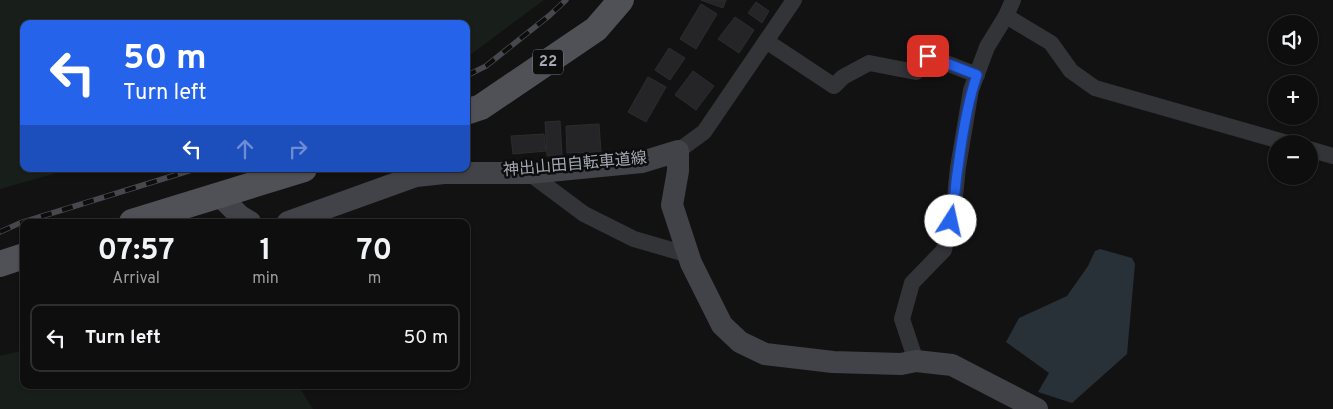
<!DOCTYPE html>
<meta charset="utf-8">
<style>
body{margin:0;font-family:Overpass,"Noto Sans JP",sans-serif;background:#1c1c1c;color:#f1f3f6;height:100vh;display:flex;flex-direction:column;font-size:19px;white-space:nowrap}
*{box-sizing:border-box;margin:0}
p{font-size:16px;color:#9b9c9e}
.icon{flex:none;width:28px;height:28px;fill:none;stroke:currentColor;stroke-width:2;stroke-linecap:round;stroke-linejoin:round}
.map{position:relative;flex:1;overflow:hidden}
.drawer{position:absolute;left:20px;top:219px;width:450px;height:170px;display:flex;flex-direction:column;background:#0e0e0e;border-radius:10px;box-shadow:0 1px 4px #0004,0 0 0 1px #2e2e2e}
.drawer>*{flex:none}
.banner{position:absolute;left:20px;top:20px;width:450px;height:152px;border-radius:10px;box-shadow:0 1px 4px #0004,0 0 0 1px #2e2e2e;background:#2563eb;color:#fff;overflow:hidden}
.controls{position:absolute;left:1268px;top:15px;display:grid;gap:10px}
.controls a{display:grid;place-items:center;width:50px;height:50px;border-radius:50%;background:#0e0e0e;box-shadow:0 1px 4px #0004,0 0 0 1px #2e2e2e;font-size:25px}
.pin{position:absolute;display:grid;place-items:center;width:42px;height:42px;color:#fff;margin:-21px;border-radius:10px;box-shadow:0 2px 8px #0006}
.me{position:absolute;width:55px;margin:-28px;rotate:10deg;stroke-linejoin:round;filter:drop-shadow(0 0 4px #0008)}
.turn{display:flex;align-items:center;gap:18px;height:105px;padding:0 20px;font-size:22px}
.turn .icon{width:65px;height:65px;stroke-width:2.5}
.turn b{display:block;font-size:35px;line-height:42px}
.lanes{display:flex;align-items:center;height:48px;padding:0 20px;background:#0003;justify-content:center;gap:25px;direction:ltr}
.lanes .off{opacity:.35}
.eta{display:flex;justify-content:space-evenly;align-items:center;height:85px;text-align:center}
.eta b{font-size:30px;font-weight:700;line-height:35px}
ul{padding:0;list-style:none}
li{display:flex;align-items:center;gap:15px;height:68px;margin:0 10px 8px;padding:0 10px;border:2px solid #2e2e2e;border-radius:10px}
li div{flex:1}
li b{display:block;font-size:19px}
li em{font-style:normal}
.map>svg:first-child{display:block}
.green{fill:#181e19}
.water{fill:#283137}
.building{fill:#252527;stroke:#2c2c2f}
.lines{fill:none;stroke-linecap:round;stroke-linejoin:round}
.street{stroke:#333438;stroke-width:16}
.secondary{stroke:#414348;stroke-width:22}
.primary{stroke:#4f5157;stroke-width:26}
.rail-casing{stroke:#46484d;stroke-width:5.5}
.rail{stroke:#0d0d0e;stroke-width:4;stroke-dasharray:11;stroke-linecap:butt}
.route-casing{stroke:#184099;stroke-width:12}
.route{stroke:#2563eb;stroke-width:9}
.labels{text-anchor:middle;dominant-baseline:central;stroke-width:5;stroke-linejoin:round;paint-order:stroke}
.shield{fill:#0d0d0e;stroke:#767a82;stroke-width:1}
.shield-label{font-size:15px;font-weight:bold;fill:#a3a9b4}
.street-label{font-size:16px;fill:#a3a9b4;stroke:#0d0d0e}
</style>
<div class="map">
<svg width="1333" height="409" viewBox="0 0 1333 409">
<rect width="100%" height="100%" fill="#121213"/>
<!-- green -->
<g class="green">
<polygon points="0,0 544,0 466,58 466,24 24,24 24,169 71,169 0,189"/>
<polygon points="24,350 24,385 298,385 313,409 0,409 0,356"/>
</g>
<!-- water -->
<polygon class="water" points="1100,249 1132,258 1135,264 1127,354 1072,403 1038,392 1049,373 1006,342 1019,318 1067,296 1088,266 1095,251"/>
<!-- building -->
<g class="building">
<polygon points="701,0 726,0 723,8"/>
<polygon points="756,2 769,11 762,23 748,13"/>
<polygon points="701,4 717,14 696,49 680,39"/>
<polygon points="735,17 754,30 739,53 718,39"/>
<polygon points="669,48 685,58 670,80 655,70"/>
<polygon points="693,71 714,86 696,110 675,95"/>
<polygon points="648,77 666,87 646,122 628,112"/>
<polygon points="560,121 562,155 547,156 545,122"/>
<polygon points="599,124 601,152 567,153 566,126"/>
<polygon points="544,134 546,151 513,154 511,136"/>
</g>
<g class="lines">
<!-- street -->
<g class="street">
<polyline points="1006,16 1051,43 1071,71 1095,88 1291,144"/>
<polyline points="766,41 834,86 843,77 869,63 916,72 928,56 977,75"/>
<polyline points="1309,149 1333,156"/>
<polyline points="678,151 704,132 794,0"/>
<polyline points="529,173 584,214 634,239 689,255"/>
<polyline points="916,361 902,319 912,283 944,250 954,207 958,167 971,90 987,47 1006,16 1013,0"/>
</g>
<!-- secondary -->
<g class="secondary">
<polyline points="219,195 240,216 250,222"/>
<polyline points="288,222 416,176 444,173 529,173 642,162 678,151 678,171 672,205 691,263 722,325 740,342 765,354 833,362 901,364 916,361 952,365 1037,409"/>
</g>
<!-- primary -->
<g class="primary">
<polyline points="466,112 481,107 596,29 621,0"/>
<polyline points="132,222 304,169"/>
<polyline points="0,264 24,256"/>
</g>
<!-- rail casing -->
<g class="rail-casing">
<g id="rail">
<polyline points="466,76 486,66 550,15 566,0"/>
<polyline points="0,232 20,223 195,169"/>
</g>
</g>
<!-- rail -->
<use href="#rail" class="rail"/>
</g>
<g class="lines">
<!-- route casing -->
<g class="route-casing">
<path id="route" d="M928 56 977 75C967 103 962 137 958 167 955 185 955 203 951 221"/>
</g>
<!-- route -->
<use href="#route" class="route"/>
</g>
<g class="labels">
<!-- shield labels -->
<rect class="shield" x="533" y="49.5" width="30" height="25" rx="4"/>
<g class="shield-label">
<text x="548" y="62">22</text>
</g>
<!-- street labels -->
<g class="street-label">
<text transform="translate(575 165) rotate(-5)">神出山田自転車道線</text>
</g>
</g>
</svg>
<div class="controls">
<a><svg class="icon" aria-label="sound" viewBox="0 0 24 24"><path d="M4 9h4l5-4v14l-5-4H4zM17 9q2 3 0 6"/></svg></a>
<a>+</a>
<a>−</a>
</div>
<div class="pin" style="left:928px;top:56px;background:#d93025"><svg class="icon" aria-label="arrive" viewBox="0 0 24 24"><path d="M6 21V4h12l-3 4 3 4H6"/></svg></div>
<svg class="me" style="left:951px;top:221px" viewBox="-20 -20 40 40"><circle r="19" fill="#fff"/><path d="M0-13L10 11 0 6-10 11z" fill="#2563eb"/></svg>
<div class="banner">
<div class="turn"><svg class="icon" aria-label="left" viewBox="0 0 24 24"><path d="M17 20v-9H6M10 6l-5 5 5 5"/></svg><div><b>50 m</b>Turn left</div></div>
<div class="lanes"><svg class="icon" aria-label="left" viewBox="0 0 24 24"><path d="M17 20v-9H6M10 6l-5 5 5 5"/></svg><svg class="icon off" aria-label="ahead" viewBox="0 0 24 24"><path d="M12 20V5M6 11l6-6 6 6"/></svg><svg class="icon off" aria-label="right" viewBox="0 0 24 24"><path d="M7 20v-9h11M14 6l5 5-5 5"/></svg></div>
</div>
<section class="drawer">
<div class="eta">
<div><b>07:57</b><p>Arrival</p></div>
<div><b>1</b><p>min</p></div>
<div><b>70</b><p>m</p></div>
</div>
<ul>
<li><svg class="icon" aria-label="left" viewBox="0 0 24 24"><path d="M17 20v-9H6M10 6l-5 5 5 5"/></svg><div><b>Turn left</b></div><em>50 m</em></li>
</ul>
</section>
</div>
